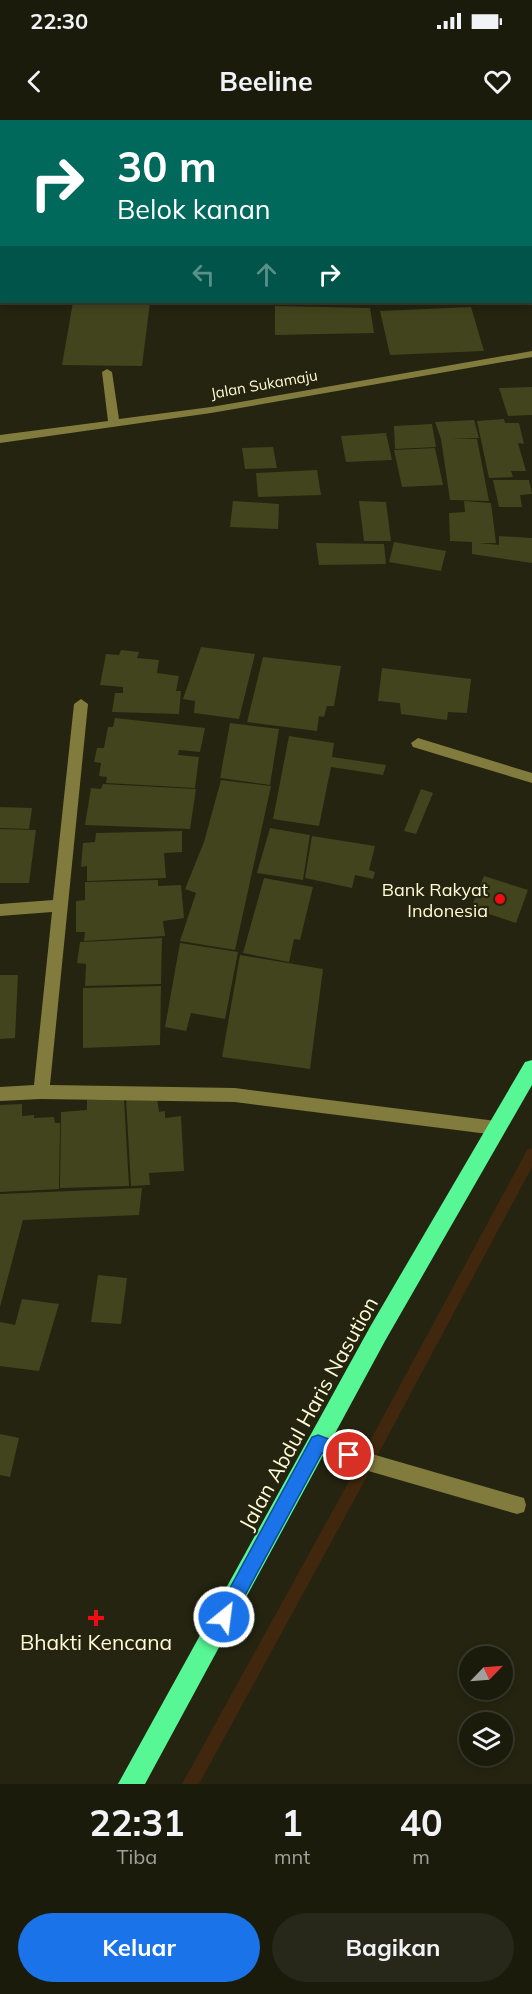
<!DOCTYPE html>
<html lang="id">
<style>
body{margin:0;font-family:Mulish,sans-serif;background:#28281a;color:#f1f3f6;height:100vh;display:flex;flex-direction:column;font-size:22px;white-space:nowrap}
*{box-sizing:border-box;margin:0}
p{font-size:20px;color:#a0a19d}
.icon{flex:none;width:33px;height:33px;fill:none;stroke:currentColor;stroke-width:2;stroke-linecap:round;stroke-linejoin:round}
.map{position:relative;height:1664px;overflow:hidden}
.side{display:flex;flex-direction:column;background:#1b1b0c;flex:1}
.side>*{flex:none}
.top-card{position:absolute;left:0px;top:0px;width:532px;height:183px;box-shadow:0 3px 9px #0003,0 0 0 2px #39392d;background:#00695c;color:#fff;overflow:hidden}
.needle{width:39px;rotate:65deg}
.tools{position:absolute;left:459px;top:1526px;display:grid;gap:12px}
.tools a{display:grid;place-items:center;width:54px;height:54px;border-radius:50%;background:#1b1b0c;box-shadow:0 3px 9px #0003,0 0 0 2px #39392d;font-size:30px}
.pin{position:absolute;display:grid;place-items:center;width:51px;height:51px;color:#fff;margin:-26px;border:3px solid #fff;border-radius:50%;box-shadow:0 2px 6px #0007}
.me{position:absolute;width:66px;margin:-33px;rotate:29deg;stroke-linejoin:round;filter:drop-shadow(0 0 4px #0008)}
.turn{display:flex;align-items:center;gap:21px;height:126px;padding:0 18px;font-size:27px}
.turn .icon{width:78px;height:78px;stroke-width:2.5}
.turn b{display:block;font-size:42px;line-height:51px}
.lanes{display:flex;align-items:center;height:57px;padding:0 18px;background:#0003;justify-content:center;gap:30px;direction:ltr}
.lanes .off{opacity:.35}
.eta{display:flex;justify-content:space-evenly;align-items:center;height:102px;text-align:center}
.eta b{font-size:36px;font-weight:700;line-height:42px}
.primary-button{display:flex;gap:12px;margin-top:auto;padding:12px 18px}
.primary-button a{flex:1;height:69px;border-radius:36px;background:#1a73e8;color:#fff;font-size:24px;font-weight:700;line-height:69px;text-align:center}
.primary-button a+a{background:#28281a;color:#f1f3f6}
.status{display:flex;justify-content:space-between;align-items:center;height:42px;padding:0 30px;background:#1b1b0c;direction:ltr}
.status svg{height:16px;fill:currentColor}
header{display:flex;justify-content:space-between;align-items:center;height:78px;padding:0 18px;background:#1b1b0c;font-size:27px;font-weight:700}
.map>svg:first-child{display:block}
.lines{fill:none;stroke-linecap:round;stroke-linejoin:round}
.stream{fill:#41270d;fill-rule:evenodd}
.building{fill:#42441d}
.minor{fill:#817b3d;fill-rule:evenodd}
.highway{fill:#57f795;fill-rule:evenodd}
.route{fill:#1a73e8;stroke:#114b97;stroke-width:1.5}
.poi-dot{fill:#f20c12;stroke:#242410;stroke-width:2}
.labels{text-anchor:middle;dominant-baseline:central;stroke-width:4.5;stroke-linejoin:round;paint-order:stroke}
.far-street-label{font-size:15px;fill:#fdfcd5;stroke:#242410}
.poi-label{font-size:18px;fill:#fdfcd5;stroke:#242410;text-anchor:end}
.near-street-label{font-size:21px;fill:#fdfcd5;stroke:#242410}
.near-poi-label{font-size:21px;fill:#fdfcd5;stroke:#242410}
</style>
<div class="status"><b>22:30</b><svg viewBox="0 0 49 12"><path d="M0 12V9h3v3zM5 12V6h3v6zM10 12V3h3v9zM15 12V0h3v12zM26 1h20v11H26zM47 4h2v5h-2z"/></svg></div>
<header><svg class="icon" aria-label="back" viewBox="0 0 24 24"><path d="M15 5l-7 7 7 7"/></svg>Beeline<svg class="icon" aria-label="heart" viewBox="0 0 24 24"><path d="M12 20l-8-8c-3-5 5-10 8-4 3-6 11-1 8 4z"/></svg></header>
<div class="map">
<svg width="532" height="1664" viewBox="0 0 532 1664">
<rect width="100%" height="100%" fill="#242410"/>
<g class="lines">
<!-- stream -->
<polygon class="stream" points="532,1028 532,1047 374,1342 370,1344 371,1348 369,1353 199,1664 182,1664 359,1343 363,1341 362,1337 364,1332 527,1030"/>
</g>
<!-- building -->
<g class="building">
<polygon points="73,182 150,182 142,246 62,245"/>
<polygon points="291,182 335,182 335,185 291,183"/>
<polygon points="275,186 370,188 374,213 275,215"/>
<polygon points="471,187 484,231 390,235 380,191"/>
<polygon points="532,267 532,295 508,296 499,268"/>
<polygon points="504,299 505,303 519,303 524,324 518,323 526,351 511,351 513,357 489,358 477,301"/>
<polygon points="474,300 479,318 451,319 477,319 489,381 450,380 441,319 435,302"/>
<polygon points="432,304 436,327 395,329 394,306"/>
<polygon points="386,313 392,340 346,342 341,316"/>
<polygon points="273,327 277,348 245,349 242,328"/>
<polygon points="435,328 443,365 402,367 394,330"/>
<polygon points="317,350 321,375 258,377 256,353"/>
<polygon points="493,360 529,360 532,374 520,375 522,387 499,387"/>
<polygon points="233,381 279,384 278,409 230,407"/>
<polygon points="359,381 386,382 391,421 364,421"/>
<polygon points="464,381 491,383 496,423 479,423 499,425 499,416 532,418 532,443 472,434 472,422 450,421 449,393 465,392"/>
<polygon points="394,422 446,431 441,451 389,442"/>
<polygon points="316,423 384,424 386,444 319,445"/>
<polygon points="201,527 255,534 239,599 194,593 195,581 183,579"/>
<polygon points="121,530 139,532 137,538 159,540 157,553 179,556 176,571 181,571 179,594 112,592 115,573 123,573 123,567 100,565 106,534 119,535"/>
<polygon points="263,537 341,546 334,586 327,586 324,597 319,596 317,611 247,602"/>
<polygon points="382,548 471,559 467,593 448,592 447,600 401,594 400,583 378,581"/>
<polygon points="115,598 205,608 200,632 179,630 178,635 199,637 195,668 106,663 107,657 99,656 101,643 94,642 97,628 104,628 108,607 113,607"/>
<polygon points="230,603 279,609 270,665 220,658"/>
<polygon points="289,616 334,623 332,637 386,645 383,655 331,647 319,706 273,699"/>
<polygon points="221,660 271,666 235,830 180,821 196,773 185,769 204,722"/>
<polygon points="103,664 196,669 190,709 85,705 91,668 101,669"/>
<polygon points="421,669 433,673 416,714 404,711"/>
<polygon points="0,687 32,688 29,709 0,708"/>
<polygon points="270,708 310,715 303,760 257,753"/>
<polygon points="0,709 36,710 29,763 0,763"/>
<polygon points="182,711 182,732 164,733 166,758 87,761 87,746 81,747 83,723 95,722 96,713"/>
<polygon points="312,716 375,726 369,750 375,752 373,759 355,755 352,768 305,758"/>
<polygon points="484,756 528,770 516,803 471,788"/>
<polygon points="264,758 313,767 300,820 294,819 289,842 243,833"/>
<polygon points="158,760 158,766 181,765 184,798 163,801 165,816 84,821 85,812 76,812 76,781 85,780 85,762"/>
<polygon points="162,818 161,864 85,866 86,844 77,843 80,822"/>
<polygon points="180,823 238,832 225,899 191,893 186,911 165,907"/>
<polygon points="240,835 323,849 310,949 222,937"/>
<polygon points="0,855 18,855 15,918 0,919"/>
<polygon points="161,866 160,925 83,928 83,868"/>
<polygon points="157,978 159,992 165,991 165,998 181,996 184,1051 149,1053 150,1065 131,1066 126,979"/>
<polygon points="124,979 129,1066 60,1068 61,992 87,990 87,980"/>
<polygon points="22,984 22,996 34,995 34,998 54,997 55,1003 60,1003 59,1069 0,1072 0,985"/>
<polygon points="142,1068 139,1095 23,1100 0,1187 0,1074"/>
<polygon points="98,1155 127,1158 121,1204 91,1202"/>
<polygon points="22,1179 59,1184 39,1251 0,1246 0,1202 15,1205"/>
<polygon points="0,1314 19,1318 10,1357 0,1355"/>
</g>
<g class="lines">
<!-- minor -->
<g class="minor">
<polygon points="532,231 532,237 211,293 0,323 0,315 108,301 102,252 107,249 112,252 119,299 211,287"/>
<polygon points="81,579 88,584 50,965 235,968 496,1001 502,1003 504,1008 502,1013 496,1015 235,982 41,979 0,981 0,967 34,965 52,792 0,796 0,784 53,780 74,584"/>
<polygon points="418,618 532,653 532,663 413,627 411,623"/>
<polygon points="318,1314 365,1332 517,1376 524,1378 526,1385 524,1392 517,1394 365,1350 311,1330 309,1323 311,1316"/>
</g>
<!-- highway -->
<polygon class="highway" points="532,940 532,965 385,1221 145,1664 118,1664 370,1207 525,942"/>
</g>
<!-- route -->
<polygon class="route" points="318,1315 355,1329 358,1335 355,1341 349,1343 322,1333 230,1503 224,1506 218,1503 215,1497 218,1490 312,1317"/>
<!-- markers -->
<g class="poi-dot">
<circle cx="500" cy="779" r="6"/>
<path d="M93 1489h6v6h6v6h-6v6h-6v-6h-6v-6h6z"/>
</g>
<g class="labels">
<!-- far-street labels -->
<g class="far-street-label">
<text transform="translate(264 264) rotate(-10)">Jalan Sukamaju</text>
</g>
<!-- poi labels -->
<g class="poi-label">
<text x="488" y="769">Bank Rakyat<tspan x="488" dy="21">Indonesia</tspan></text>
</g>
<!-- near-street labels -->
<g class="near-street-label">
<text transform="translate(308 1293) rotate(-61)">Jalan Abdul Haris Nasution</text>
</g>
<!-- near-poi labels -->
<g class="near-poi-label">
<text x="96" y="1522">Bhakti Kencana</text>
</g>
</g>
</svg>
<div class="tools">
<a><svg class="needle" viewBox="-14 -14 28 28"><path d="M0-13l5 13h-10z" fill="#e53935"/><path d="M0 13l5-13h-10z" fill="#a0a19d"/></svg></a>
<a><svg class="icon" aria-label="layers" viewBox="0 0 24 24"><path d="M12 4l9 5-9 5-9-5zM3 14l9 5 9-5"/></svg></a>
</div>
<div class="pin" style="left:349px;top:1335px;background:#d93025"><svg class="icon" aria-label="arrive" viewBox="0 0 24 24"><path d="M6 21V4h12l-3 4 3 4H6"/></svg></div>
<svg class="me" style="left:224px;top:1497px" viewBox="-20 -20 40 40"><circle r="17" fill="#1a73e8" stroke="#fff" stroke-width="3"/><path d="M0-11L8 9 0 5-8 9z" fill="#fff"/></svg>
<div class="top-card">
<div class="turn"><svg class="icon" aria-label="right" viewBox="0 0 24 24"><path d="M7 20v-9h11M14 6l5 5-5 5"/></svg><div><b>30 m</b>Belok kanan</div></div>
<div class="lanes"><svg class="icon off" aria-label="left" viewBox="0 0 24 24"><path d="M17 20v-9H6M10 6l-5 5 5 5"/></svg><svg class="icon off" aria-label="ahead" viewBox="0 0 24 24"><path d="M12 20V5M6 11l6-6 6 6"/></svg><svg class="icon" aria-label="right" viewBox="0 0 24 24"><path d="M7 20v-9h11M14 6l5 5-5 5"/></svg></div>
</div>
</div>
<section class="side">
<div class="eta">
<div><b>22:31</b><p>Tiba</p></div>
<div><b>1</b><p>mnt</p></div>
<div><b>40</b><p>m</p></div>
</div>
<div class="primary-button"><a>Keluar</a><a>Bagikan</a></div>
</section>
